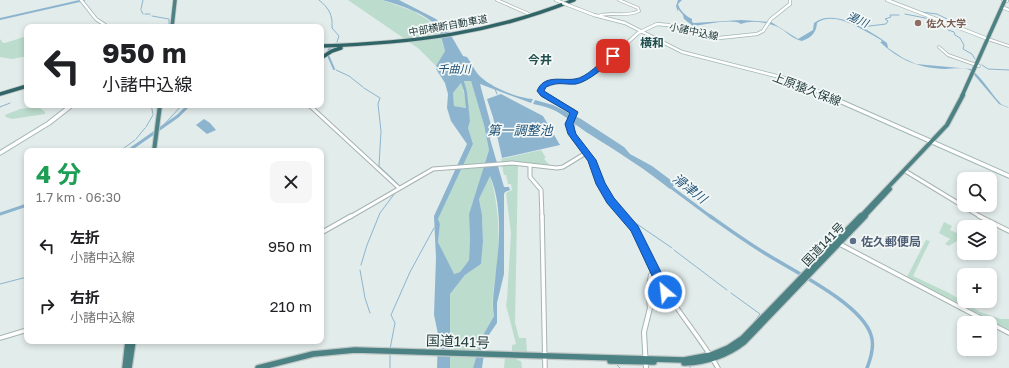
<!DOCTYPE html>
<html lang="ja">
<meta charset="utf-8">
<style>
body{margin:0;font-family:"Golos Text","Noto Sans JP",sans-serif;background:#f6f6f6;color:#202124;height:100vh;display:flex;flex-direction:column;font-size:15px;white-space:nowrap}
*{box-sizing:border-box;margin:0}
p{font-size:13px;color:#757577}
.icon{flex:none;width:22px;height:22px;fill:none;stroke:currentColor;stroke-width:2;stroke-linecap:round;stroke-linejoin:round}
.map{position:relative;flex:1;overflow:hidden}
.panel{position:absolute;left:24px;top:148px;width:300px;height:196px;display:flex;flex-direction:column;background:#fff;border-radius:8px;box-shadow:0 2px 6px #0003}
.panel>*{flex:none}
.top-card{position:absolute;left:24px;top:24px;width:300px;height:84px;border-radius:8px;box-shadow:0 2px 6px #0003;background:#fff;color:#202124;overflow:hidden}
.buttons{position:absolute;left:957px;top:172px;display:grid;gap:8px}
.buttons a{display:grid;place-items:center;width:40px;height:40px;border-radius:8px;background:#fff;box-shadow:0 2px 6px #0003;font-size:20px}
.pin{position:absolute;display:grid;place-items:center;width:34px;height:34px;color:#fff;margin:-17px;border-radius:8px;box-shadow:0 2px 6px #0006}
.me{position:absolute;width:44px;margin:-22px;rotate:332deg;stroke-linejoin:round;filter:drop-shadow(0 0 3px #0008)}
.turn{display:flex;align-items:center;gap:14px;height:84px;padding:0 12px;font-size:18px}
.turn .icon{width:52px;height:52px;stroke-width:2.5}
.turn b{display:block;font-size:28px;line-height:34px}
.round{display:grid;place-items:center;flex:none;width:42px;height:42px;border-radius:8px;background:#f6f6f6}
.summary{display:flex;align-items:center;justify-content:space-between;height:68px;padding:0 12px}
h1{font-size:24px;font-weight:700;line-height:30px;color:#1e9e55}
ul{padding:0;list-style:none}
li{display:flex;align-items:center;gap:12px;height:60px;padding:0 12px}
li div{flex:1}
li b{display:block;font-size:15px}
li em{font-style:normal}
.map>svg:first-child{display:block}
.green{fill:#bcdccd}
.water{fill:#8db4cf;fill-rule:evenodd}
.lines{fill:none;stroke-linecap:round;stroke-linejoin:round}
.stream{stroke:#8db4cf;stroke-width:1}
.river-far2{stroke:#8db4cf;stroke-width:2}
.river-far1{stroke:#8db4cf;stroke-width:3}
.river{stroke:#8db4cf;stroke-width:3.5}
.tertiary-far2-casing{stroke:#a5b4b2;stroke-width:3.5}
.tertiary-far1-casing{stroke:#a5b4b2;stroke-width:5}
.tertiary-casing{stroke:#a5b4b2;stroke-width:5.5}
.secondary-far2-casing{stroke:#a1b7b5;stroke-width:4}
.secondary-far1-casing{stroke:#a1b7b5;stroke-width:5.5}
.secondary-casing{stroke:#a1b7b5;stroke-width:6}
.trunk-far2-casing{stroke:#c1c8c8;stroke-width:5}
.trunk-far1-casing{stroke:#c1c8c8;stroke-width:6}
.trunk-casing{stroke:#c1c8c8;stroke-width:8}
.motorway-casing{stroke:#c1c8c8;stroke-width:5}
.tertiary-far2{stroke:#fff;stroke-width:2}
.tertiary-far1{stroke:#fff;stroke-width:3}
.tertiary{stroke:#fff;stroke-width:3.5}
.secondary-far2{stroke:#fff;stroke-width:2.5}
.secondary-far1{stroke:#fff;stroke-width:3.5}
.secondary{stroke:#fff;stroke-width:4}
.trunk-far2{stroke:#4c8283;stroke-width:3.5}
.trunk-far1{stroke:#4c8283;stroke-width:4}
.trunk{stroke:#4c8283;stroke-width:5.5}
.motorway{stroke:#306567;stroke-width:3.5}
.secondary-bridge-casing{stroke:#a1b7b5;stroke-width:4;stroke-linecap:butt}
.secondary-bridge{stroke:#fff;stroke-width:2.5}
.route{fill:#1a73e8;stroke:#114b97}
.education-dot{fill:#8d6e63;stroke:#f3f8f7;stroke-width:1.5}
.service-dot{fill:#5c6f8a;stroke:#f3f8f7;stroke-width:1.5}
.labels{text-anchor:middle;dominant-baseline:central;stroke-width:3.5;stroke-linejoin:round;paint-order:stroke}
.far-education-label{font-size:10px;font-weight:bold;fill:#785e54;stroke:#f3f8f7;text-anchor:start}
.far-street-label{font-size:10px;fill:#233c3c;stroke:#f3f8f7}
.far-water-label{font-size:11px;font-style:italic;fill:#1f5276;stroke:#f3f8f7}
.far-quarter-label{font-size:12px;font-weight:bold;fill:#204e4e;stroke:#f3f8f7}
.street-label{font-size:12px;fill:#233c3c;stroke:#f3f8f7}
.service-label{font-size:12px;font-weight:bold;fill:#4e5e75;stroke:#f3f8f7;text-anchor:start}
.water-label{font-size:13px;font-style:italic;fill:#1f5276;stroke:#f3f8f7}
.near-street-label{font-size:14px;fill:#233c3c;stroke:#f3f8f7}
</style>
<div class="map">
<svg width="1009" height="368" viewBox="0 0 1009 368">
<rect width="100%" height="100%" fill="#e2ecea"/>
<!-- green -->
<g class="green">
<polygon points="348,0 382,0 413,11 430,21 438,29 445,51 436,66 418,48"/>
<polygon points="27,36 27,56 12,59 0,57 0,39 3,43 5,43"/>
<polygon points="464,80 471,81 484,125 489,150 469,214 470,241 469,260 460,272 453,274 438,242 440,224 438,219 473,144 468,128 470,121"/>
<polygon points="461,83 462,84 467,108 454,106 453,93"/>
<polygon points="35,107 40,108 45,112 45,114 12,119 6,117 5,115 20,109"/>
<polygon points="541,150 546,158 544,158 545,160 551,167 518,162 502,162 501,159"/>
<polygon points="509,164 518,165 515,323 519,338 526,338 527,353 516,353 517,360 521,361 522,368 504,368 505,357 512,357 512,345 516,344 506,305 507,300 511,233 506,193 512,190 511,184 508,184 506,175 504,175 502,165"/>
<path d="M490 175C499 206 500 236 497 267 495 284 490 300 494 316L482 337 473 368H450V294L465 275 481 264 483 242 482 215 479 199Z"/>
<polygon points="944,222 952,226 950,230 964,236 964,239 958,240 949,246 945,244 950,239 939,233"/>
<polygon points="926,240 930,241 913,276 949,293 980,312 1001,319 1009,319 1009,332 907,277"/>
</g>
<!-- water -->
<g class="water">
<path d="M382 0H399L436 19 449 32 463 56 467 57C471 62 473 68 477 73 487 86 517 98 533 99L531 103 480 84 491 125 490 139 504 187H509L510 190 505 192 504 194V274L497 303V323L486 339 482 368H473L482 337 494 316C491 301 495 286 496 270 500 240 502 204 490 176L479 199 482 215 483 242 481 264 465 275 450 294V368H437L438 334 434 315 436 258 434 216 467 144 451 121 447 108 448 94 445 83 436 69 438 68 436 66 445 51C443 44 441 36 439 30 432 15 397 4 382 0ZM464 81H471L484 125 489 150 469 214 470 240 469 260 460 272 454 274 438 242 440 224 438 219 473 144 468 128 470 121 467 92ZM461 83 464 91 466 108 454 106 453 93Z"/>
<path d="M678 0H682L678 4C680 11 686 16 692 19V22L694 23 741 20 771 22 798 39 813 30 814 23C833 7 871 31 887 43L888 48 903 58 916 64 971 69C983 79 990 92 1001 104 1004 106 1007 106 1009 108L999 104 970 70C961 67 953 69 945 69 919 68 899 60 880 42H882L881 40C865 31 834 10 817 23 816 33 812 37 802 41 792 39 786 31 778 27 767 22 751 20 741 24 733 18 704 25 693 26L684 19 683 15 678 9V12L676 6Z"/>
<polygon points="501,94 543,116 560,145 502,158 493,117 487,99"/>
<path d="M535 100 553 105 581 119 624 147 630 154 652 166 676 184 670 189C645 169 618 152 591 135 568 121 562 109 533 104Z"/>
<polygon points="204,119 210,123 216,130 207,134 196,125"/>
</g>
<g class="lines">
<!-- stream -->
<g class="stream">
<path d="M319 0C329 8 333 15 332 28L339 36 337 42"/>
<polyline points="141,9 143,0"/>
<polyline points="141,10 143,14"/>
<polyline points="921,12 937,14 947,19 946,21"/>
<polyline points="145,14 150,14"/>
<polyline points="905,14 935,20"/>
<polyline points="152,16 169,19 169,25 165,27"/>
<polyline points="944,23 943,24 948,30 954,32 955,35 960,38 964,45 963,49 972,54 975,59"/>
<polyline points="861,27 886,24 888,21 885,19 891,17 890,15 899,15"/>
<polyline points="982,65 988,69 1009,70"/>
<polyline points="336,70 349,76 363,87"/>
<polyline points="364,88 380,98 378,104 381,131 379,166 400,186"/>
<polyline points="495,89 497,94"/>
<polyline points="151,105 153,114"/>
<polyline points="0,107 10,103"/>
<polyline points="146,127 153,115"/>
<polyline points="160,129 182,105"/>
<polyline points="574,134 575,122"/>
<polyline points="136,139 145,128"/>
<polyline points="120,151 135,140"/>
<polyline points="614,201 634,222 672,248"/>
<polyline points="674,250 727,290"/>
<polyline points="361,265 367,245 380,213 395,193"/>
<polyline points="360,270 365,298 370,313"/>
<polyline points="0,284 27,277"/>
<polyline points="731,293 760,314 750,327 734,341"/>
<polyline points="390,349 395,323 391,315 410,272 434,228"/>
<polyline points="390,353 390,368"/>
<polyline points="617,365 620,368"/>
<polyline points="690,366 690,368"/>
</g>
<!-- river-far2 -->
<g class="river-far2">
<polyline points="0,19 84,0"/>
<polyline points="330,48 327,53 334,69"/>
</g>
<!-- river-far1 -->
<g class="river-far1">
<polyline points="128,151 178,116 189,105"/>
<polyline points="668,185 711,217"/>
<polyline points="0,214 27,205"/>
</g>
<!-- river -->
<path class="river" d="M710 216C727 228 745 241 763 252 791 270 861 303 871 335 875 346 871 358 867 368"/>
<!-- tertiary-far2 casing -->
<g class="tertiary-far2-casing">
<g id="tertiary-far2">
<polyline points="497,0 529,14"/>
<polyline points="1003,0 1007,1"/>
<path d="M598 16C612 11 625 18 639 11L638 8 619 0"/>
<polyline points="988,39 1009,46"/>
<polyline points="939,47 948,55 979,66"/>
</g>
</g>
<!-- tertiary-far1 casing -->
<g class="tertiary-far1-casing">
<g id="tertiary-far1">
<polyline points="309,105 399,188"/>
<polyline points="530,165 530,177 541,190 542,217"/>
<polyline points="907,172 981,217"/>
<polyline points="350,217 433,169 512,163 557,168 563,167 586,153"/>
</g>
</g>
<!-- tertiary casing -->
<g class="tertiary-casing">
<g id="tertiary">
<polyline points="542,216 545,368"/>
<polyline points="979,216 1009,231"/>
<polyline points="321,233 351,216"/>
<polyline points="832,240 1009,333"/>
<path d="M655 273C673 307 699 335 718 368"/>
<polyline points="0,338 27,330"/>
</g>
</g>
<!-- secondary-far2 casing -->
<g class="secondary-far2-casing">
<g id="secondary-far2">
<polyline points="81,0 96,19 108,27"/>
<polyline points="556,0 563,3"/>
<polyline points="887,0 988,39"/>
<polyline points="568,5 594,15 625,23 682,52 792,80 829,96"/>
<polyline points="1002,7 1009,10"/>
<polyline points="546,96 542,94 540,89 549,82 573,81 584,79 602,66 638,33 657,24 668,25 719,38 757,34 763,31 771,19 790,4 790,0"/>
</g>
</g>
<!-- secondary-far1 casing -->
<g class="secondary-far1-casing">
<g id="secondary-far1">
<polyline points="544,95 574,112 569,124 574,138 592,160 604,192 624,217"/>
<polyline points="826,95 1009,176"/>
<polyline points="0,153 49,123 72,105"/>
</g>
</g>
<!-- secondary casing -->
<g class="secondary-casing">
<polyline id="secondary" points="623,216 634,229 655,273 651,275 648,290 650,308 644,332 646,368"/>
</g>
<!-- trunk-far2 casing -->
<g class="trunk-far2-casing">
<g id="trunk-far2">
<polyline points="172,27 175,0"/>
<polyline points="962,96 1005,0"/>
</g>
</g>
<!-- trunk-far1 casing -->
<g class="trunk-far1-casing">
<g id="trunk-far1">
<polyline points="154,151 160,105"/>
<polyline points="860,217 947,125 963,95"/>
<polyline points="864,217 890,189"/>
</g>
</g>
<!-- trunk casing -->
<g class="trunk-casing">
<g id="trunk">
<polyline points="610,361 654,362"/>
<path d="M684 363C707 362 726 356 744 342L865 216"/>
<polyline points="125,368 128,341"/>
<polyline points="129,368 133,341"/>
<polyline points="258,368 313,354 355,350 684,360 711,355 728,348 743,338 861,216"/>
</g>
</g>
<!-- motorway casing -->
<g class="motorway-casing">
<g id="motorway">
<path d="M321 46C411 43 490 34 574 0"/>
<polyline points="321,58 332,51 341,48"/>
<polyline points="0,94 27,86"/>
</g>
</g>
<!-- tertiary-far2 -->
<use href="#tertiary-far2" class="tertiary-far2"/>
<!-- tertiary-far1 -->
<use href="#tertiary-far1" class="tertiary-far1"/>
<!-- tertiary -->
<use href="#tertiary" class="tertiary"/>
<!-- secondary-far2 -->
<use href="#secondary-far2" class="secondary-far2"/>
<!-- secondary-far1 -->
<use href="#secondary-far1" class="secondary-far1"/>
<!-- secondary -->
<use href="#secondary" class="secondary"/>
<!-- trunk-far2 -->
<use href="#trunk-far2" class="trunk-far2"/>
<!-- trunk-far1 -->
<use href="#trunk-far1" class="trunk-far1"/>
<!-- trunk -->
<use href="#trunk" class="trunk"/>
<!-- motorway -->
<use href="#motorway" class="motorway"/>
<!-- secondary-bridge casing -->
<g class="secondary-bridge-casing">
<polyline id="secondary-bridge" points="563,3 568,5"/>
</g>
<!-- secondary-bridge -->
<use href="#secondary-bridge" class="secondary-bridge"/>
</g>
<!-- route -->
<path class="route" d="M610 54 616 56C608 65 588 82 576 84 562 85 560 81 546 87L544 91 578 112 573 124 576 134 596 160 605 183 614 198 638 226 671 292 669 295 665 296 661 295 631 231 607 203 596 184 588 161 568 134 565 124 570 113 541 96 537 91C544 74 561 81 575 79 586 78 602 61 610 54Z"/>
<!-- markers -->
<circle class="education-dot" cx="918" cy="23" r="4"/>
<circle class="service-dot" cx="853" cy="241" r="4"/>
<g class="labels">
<!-- far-education labels -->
<g class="far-education-label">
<text x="926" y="23">佐久大学</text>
</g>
<!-- far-street labels -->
<g class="far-street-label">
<text transform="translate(448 25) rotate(-10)">中部横断自動車道</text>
<text transform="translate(694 31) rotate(12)">小諸中込線</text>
</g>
<!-- far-water labels -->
<g class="far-water-label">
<text transform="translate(858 19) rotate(23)">湯川</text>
<text x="454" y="68">千曲川</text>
</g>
<!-- far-quarter labels -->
<g class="far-quarter-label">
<text x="652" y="42">横和</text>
<text x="540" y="59">今井</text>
</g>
<!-- street labels -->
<g class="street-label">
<text transform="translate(807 89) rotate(21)">上原猿久保線</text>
<text transform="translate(823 244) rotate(-46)">国道141号</text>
</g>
<!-- service labels -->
<g class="service-label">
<text x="861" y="241">佐久郵便局</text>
</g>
<!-- water labels -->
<g class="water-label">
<text x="520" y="130">第一調整池</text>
<text transform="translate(690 188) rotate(38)">滑津川</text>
</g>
<!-- near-street labels -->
<g class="near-street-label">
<text transform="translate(458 341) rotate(2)">国道141号</text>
</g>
</g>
</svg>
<div class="buttons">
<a><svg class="icon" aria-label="search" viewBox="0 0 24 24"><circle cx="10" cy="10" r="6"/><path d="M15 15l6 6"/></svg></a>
<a><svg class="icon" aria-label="layers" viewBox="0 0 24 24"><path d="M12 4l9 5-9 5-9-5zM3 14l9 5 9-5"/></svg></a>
<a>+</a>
<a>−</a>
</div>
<div class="pin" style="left:613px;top:56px;background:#d93025"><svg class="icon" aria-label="arrive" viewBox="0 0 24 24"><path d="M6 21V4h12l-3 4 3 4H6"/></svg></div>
<svg class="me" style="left:665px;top:292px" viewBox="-20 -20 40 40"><circle r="17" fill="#1a73e8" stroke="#fff" stroke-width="3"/><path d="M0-11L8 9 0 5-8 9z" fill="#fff"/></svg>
<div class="top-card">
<div class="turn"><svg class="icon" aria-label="left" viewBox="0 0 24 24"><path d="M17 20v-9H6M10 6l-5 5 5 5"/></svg><div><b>950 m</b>小諸中込線</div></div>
</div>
<section class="panel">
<div class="summary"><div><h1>4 分</h1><p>1.7 km · 06:30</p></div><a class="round"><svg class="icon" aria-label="close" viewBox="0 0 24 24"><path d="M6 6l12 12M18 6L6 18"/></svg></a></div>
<ul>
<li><svg class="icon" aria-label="left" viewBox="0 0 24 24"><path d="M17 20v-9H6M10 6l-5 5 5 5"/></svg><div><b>左折</b><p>小諸中込線</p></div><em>950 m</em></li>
<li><svg class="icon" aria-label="right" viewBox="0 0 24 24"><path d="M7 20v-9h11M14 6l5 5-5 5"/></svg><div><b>右折</b><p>小諸中込線</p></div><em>210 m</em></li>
</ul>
</section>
</div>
